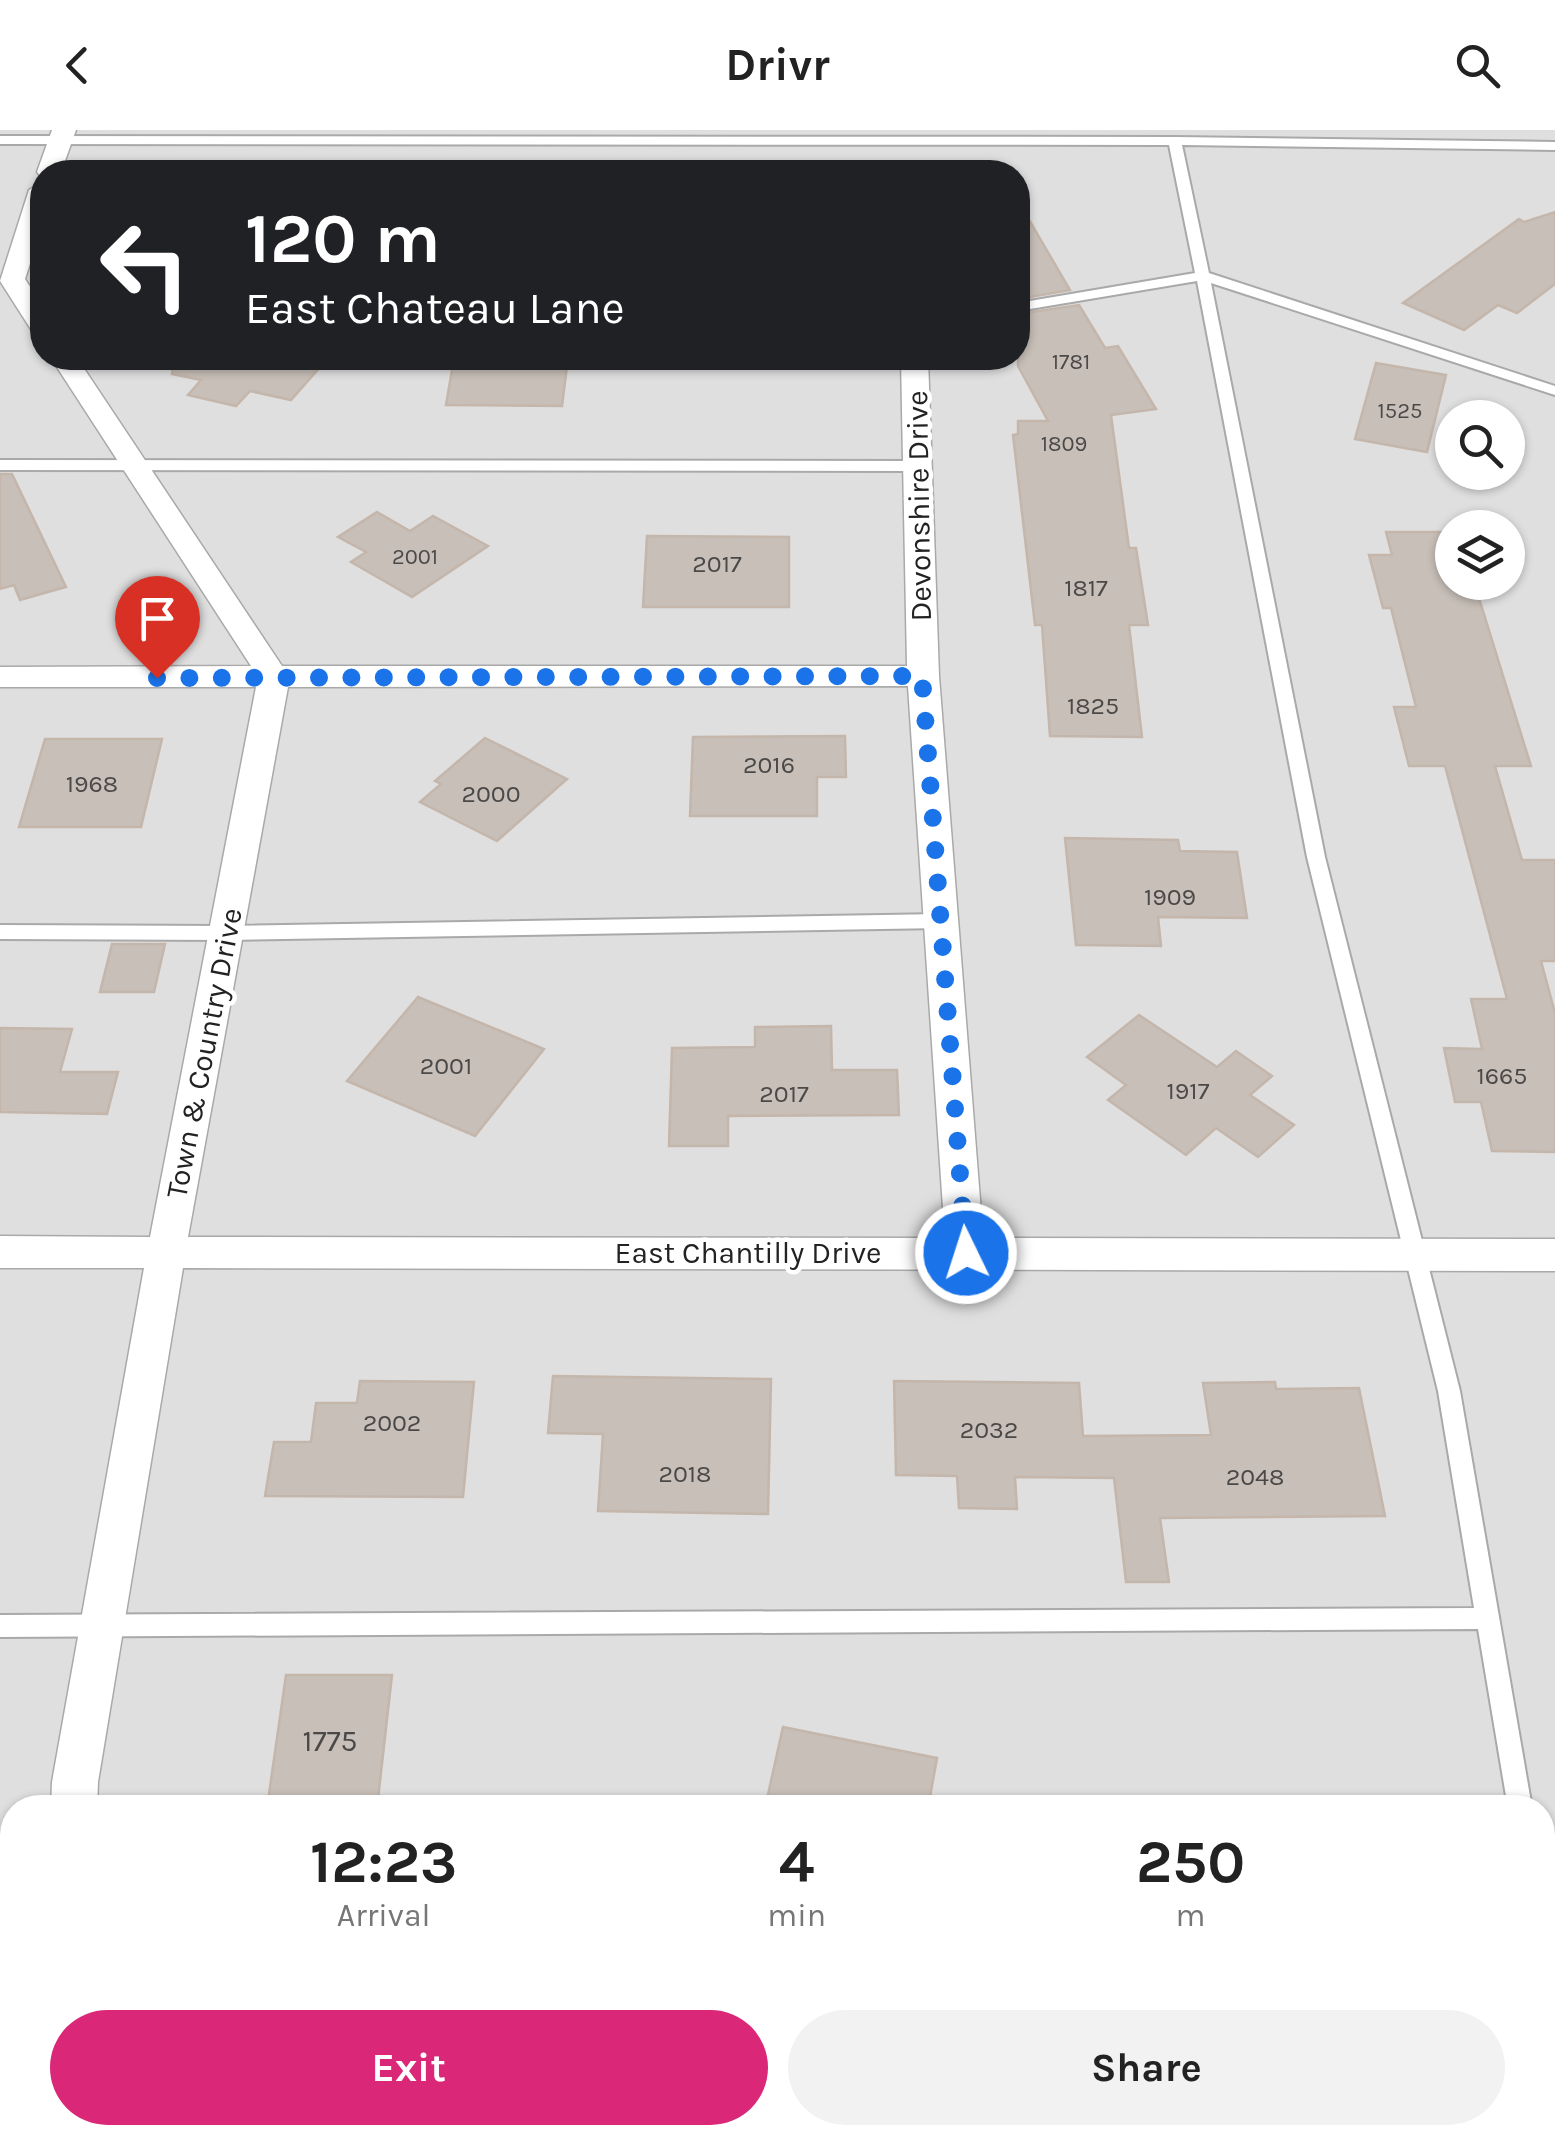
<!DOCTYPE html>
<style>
body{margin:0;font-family:Karla,sans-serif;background:#f2f2f2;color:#222;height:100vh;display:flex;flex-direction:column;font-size:38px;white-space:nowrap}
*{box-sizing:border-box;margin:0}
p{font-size:32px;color:#767676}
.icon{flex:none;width:55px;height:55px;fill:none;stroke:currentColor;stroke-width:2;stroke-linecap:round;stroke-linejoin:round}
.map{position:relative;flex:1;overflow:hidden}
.panel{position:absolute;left:0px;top:1665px;width:1555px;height:350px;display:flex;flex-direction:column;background:#fff;border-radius:40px 40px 0 0;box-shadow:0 2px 8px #0004}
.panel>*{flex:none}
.guide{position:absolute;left:30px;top:30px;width:1000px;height:210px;border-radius:40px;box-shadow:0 2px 8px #0004;background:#202124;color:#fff;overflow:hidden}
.controls{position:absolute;left:1435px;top:270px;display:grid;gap:20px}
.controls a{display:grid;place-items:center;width:90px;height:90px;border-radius:50%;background:#fff;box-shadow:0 2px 8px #0004;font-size:50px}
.pin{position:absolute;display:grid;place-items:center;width:85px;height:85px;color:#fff;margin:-102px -42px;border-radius:50% 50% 50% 0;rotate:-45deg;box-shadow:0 0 10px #0007}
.pin .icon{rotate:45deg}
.me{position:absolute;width:110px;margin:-55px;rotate:356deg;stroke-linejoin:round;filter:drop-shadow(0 0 8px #0008)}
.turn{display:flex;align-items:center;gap:35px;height:210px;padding:0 50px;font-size:45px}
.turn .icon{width:130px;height:130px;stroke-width:2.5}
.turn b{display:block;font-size:70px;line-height:85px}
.eta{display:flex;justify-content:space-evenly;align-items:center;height:170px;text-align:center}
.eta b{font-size:60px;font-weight:700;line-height:70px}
.button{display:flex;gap:20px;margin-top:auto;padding:20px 50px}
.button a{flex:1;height:115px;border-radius:60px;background:#db2777;color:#fff;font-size:40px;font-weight:700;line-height:115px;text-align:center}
.button a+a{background:#f2f2f2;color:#222}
header{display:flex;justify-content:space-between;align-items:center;height:130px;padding:0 50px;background:#fff;font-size:45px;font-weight:700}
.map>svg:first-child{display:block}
.residential{fill:#e0dfdf;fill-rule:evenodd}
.building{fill:#c7bfb8;stroke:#c4b6ab;stroke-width:2.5}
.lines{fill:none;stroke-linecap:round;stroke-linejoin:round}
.service-casing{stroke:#a9a9a9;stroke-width:4}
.minor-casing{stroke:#a9a9a9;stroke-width:3}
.service{fill:#fff;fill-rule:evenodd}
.minor{fill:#fff;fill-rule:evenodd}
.route{stroke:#1a73e8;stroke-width:18;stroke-dasharray:0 32.4}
.labels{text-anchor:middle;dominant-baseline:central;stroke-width:9;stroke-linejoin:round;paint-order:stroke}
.far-number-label{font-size:22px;fill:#4b4948}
.number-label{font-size:25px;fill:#4b4948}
.street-label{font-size:30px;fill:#222;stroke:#fff}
.near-number-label{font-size:30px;fill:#4b4948}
</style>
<header><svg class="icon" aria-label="back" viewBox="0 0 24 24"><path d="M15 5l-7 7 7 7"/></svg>Drivr<svg class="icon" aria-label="search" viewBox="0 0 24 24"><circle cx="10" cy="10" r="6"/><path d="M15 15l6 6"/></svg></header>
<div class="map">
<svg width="1555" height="2015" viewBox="0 0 1555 2015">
<rect width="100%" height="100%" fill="#f2efe9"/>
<!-- residential -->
<path class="residential" d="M0 0H1555V2015H0ZM42 42H1018V228H42ZM1452 288H1508V342H1452ZM1452 398H1508V452H1452ZM12 1678H1542V2002H12Z"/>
<!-- building -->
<g class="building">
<polygon points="1018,71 1070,160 1018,169"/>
<polygon points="1555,82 1555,154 1517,183 1498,175 1464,200 1403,173 1519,89 1524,92"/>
<polygon points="1079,175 1105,218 1118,216 1156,279 1111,285 1129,418 1136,418 1148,495 1129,495 1142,607 1050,606 1042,495 1035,495 1013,305 1018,304 1018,291 1048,291 1018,236 1018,184"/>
<polygon points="174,228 328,228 291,270 250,261 236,276 188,265 201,250 172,244"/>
<polygon points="454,228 568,228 562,276 446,275"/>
<polygon points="1376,233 1446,245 1427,322 1355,309"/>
<polygon points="0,344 12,344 66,457 20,470 14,455 0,459"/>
<polygon points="377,382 410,401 433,386 488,416 412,467 351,432 366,422 338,407"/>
<polygon points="1386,402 1452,402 1452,452 1474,452 1531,636 1495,636 1522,730 1555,730 1555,831 1541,831 1555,883 1555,1022 1492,1021 1481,972 1455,972 1444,918 1482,919 1471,869 1507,869 1445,636 1409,636 1394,577 1416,577 1391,478 1383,478 1369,425 1392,425"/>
<polygon points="647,406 789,407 789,477 643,477"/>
<polygon points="845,606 846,647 817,647 817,686 690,686 693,607"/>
<polygon points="485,608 567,649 497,711 420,672 441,654 435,651"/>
<polygon points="45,609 162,609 141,697 19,697"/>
<polygon points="1065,708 1178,710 1180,721 1237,722 1247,788 1158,787 1161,816 1076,815"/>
<polygon points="112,814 165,814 154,862 100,862"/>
<polygon points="418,867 544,919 475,1006 347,951"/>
<polygon points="1139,885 1217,937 1236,921 1272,946 1250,965 1294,995 1258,1027 1216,998 1186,1025 1108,970 1126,955 1087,927"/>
<polygon points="831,896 832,940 897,940 899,985 728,986 728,1016 669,1016 672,918 755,917 755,897"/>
<polygon points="0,898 72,899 60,942 118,942 107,984 0,982"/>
<polygon points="553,1246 771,1249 768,1384 598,1381 603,1304 548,1303"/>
<polygon points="360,1251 474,1252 463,1367 265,1366 274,1312 311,1312 316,1273 357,1273"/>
<polygon points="894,1251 1079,1253 1083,1306 1211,1305 1203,1253 1275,1252 1276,1259 1359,1258 1385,1386 1160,1388 1169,1452 1126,1452 1114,1348 1015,1347 1017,1379 959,1378 957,1346 896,1345"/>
<polygon points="286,1545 392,1545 377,1678 267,1678"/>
<polygon points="783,1597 937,1628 928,1678 765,1678"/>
</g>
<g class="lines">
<!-- service casing -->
<g class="service-casing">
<g id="service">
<polygon points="0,6 1175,7 1555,12 1555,20 1182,15 1209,143 1555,256 1555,265 1211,153 1325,727 1460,1261 1532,1678 1508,1678 1478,1499 0,1507 0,1485 1474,1478 1438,1261 1307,727 1197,151 1018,181 1018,173 1195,143 1169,15 0,14"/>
<polygon points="0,330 918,331 926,336 918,341 0,340"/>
<polygon points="942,784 951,791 942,798 227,810 0,809 0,795 227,796"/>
<polygon points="1542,1784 1551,1787 1555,1797 1555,1872 1546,1868 1542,1860"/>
</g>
</g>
<!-- minor casing -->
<g class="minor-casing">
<g id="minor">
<polygon points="52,0 76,0 61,42 42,42 42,48 37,42"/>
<polygon points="42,52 42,97 25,149 42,175 42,203 32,201 0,151 29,60"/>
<path d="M51 228H77L282 536H907L901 228H928L939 546 983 1108 1555 1109V1141L183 1138 98 1652 97 1678H51L52 1652 144 1138H0V1106L150 1107 256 557H0V537L251 536ZM908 556 945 1108 188 1107 288 557Z"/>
<rect x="42" y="2002" width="50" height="13"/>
</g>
</g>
<!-- service -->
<use href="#service" class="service"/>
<!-- minor -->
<use href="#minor" class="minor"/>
</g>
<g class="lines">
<!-- route -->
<polyline class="route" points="157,548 922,546 966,1123"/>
</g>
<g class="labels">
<!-- far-number labels -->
<g class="far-number-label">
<text x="1071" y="232">1781</text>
<text x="1400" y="281">1525</text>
<text x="1064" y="314">1809</text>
<text x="415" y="427">2001</text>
</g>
<!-- number labels -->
<g class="number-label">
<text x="717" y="433">2017</text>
<text x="1086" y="457">1817</text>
<text x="1093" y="575">1825</text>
<text x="769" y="634">2016</text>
<text x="92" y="653">1968</text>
<text x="491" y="663">2000</text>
<text x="1170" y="766">1909</text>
<text x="446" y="935">2001</text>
<text x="1502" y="945">1665</text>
<text x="1188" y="960">1917</text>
<text x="784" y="963">2017</text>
<text x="392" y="1292">2002</text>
<text x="989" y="1299">2032</text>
<text x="685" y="1343">2018</text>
<text x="1255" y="1346">2048</text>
</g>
<!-- street labels -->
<g class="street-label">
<text transform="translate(919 376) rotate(-91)">Devonshire Drive</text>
<text transform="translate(204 923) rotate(-79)">Town &amp; Country Drive</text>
<text x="748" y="1123">East Chantilly Drive</text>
</g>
<!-- near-number labels -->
<g class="near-number-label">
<text x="330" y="1611">1775</text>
</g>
</g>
</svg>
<div class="controls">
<a><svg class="icon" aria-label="search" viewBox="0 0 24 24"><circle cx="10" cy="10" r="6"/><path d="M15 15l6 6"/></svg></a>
<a><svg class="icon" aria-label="layers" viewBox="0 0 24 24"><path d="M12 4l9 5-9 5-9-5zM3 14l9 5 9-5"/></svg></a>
</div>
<div class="pin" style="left:157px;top:548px;background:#d93025"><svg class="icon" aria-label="arrive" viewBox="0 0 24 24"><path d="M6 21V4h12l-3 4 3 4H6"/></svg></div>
<svg class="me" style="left:966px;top:1123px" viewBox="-20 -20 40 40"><circle r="17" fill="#1a73e8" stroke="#fff" stroke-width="3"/><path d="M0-11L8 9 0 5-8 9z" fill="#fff"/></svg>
<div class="guide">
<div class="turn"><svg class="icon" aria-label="left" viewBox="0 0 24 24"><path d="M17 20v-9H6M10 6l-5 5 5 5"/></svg><div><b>120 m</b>East Chateau Lane</div></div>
</div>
<section class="panel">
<div class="eta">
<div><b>12:23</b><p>Arrival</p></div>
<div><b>4</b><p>min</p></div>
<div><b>250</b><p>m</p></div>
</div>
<div class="button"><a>Exit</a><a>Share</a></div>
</section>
</div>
